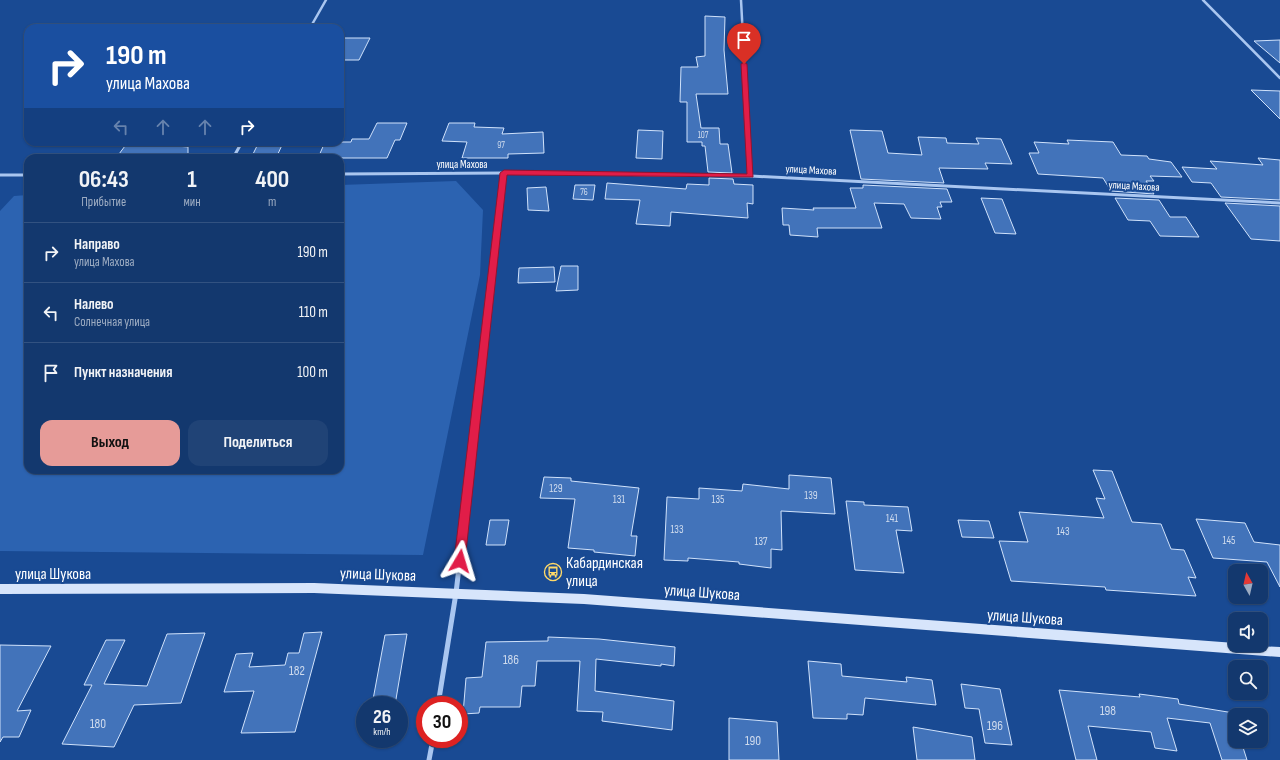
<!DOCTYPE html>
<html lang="ru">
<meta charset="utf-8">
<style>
body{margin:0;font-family:"Sofia Sans Condensed",sans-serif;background:#204376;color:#f1f3f6;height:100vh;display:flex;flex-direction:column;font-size:15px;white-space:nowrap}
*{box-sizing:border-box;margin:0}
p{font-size:13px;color:#9dacc2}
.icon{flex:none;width:22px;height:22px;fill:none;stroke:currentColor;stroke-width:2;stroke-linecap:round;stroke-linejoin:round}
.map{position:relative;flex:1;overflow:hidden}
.details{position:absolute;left:24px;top:154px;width:320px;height:320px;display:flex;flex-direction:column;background:#13386e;border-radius:12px;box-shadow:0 1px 3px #0004,0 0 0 1px #325281}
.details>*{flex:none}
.hud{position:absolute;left:24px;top:24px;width:320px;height:122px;border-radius:12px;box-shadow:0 1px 3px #0004,0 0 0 1px #325281;background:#1a4fa0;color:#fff;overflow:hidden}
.needle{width:26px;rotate:352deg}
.controls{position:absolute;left:1228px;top:564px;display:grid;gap:8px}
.controls a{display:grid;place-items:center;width:40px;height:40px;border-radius:8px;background:#13386e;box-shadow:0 1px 3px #0004,0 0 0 1px #325281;font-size:20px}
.speed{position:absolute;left:356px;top:696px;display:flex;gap:8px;font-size:20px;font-weight:700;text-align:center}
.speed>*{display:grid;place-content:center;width:52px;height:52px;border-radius:50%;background:#13386e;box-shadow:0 1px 3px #0004,0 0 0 1px #325281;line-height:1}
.speed small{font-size:10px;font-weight:400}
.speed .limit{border:6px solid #d22;background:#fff;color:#111}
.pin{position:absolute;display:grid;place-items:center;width:34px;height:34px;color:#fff;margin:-41px -17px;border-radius:50% 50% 50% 0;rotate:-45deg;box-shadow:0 0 4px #0007}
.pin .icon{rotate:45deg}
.me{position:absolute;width:44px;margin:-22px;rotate:7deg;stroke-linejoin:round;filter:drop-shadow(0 0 3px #0008)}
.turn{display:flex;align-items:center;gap:14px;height:84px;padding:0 16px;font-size:18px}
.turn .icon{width:52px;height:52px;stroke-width:2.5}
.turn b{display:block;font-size:28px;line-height:34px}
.lanes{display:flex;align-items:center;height:38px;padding:0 16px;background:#0003;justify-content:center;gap:20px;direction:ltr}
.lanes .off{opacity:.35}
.eta{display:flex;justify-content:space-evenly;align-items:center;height:68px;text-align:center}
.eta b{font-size:24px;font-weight:700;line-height:28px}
.action{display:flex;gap:8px;margin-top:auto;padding:8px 16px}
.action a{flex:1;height:46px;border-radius:12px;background:#e69b98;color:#111;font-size:16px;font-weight:700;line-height:46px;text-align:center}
.action a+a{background:#204376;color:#f1f3f6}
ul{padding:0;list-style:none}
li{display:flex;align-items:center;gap:12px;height:60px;padding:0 16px;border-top:1px solid #325281}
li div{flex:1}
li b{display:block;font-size:15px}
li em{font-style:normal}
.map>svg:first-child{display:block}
.green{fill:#2c63b1}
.building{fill:#4273ba;stroke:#d0e2fb}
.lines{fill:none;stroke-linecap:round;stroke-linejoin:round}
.street-far3{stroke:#a9c6f0;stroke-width:2.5}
.street-far2{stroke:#a9c6f0;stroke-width:3}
.street-far1{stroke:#a9c6f0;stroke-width:4}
.street{stroke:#a9c6f0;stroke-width:5}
.secondary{fill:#d7e5fb;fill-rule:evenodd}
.route{fill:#e11d48;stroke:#92132f}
.labels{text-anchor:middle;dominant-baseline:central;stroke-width:4;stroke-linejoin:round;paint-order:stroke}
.far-number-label{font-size:9px;fill:#d0dcee}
.far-street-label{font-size:11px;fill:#fff;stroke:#194a93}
.number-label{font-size:11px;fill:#d0dcee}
.near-number-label{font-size:13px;fill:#d0dcee}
.near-poi-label{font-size:16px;fill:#fff;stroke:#194a93;text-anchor:start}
.near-street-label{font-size:16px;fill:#fff;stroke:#194a93}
</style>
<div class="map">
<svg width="1280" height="760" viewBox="0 0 1280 760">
<rect width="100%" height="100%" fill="#194a93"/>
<!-- green -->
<polygon class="green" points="456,181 483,210 480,275 423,555 0,551 0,211 14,196 28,195 28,470 340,470 340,185"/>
<!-- building -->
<g class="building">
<polygon points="705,16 725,17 724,50 728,94 696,94 701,128 719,128 720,144 728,144 732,173 708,172 705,146 702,146 702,142 687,142 687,102 680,102 681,67 698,67 696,57 705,56"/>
<polygon points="340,38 370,38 359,60 340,60"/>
<polygon points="1280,40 1280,63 1254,41"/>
<polygon points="1251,90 1280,91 1280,119"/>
<polygon points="377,123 407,123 400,140 395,140 387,158 318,158 325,142 351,142 352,139 369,139"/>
<polygon points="449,123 475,123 474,127 504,128 502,134 543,132 544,153 508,154 508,158 462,158 467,142 442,141"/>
<polygon points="638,130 663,131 662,159 636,158"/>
<polygon points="850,130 882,131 888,153 922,155 918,137 946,138 947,143 979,144 976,138 1001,139 1012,164 985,163 988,169 939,168 944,183 861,179"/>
<polygon points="1067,140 1113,142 1121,155 1147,156 1149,159 1171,162 1182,177 1150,176 1154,181 1146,181 1154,194 1111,191 1103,178 1038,174 1029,153 1039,153 1034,142 1069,144"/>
<polygon points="128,142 153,142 152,144 188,147 188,158 116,158"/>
<polygon points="259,142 277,142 283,143 276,158 251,158"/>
<polygon points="1258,158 1280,160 1280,200 1221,197 1211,183 1192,182 1182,167 1217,169 1210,161 1263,165"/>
<polygon points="709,178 733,179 734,184 753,185 753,204 747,203 748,218 671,212 670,226 636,224 640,200 605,199 607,183 686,189 687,184 709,185"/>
<polygon points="575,185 595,185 593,200 573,199"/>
<polygon points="863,185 947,189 952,202 940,202 942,207 937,207 941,219 911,218 904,204 874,203 882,228 817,228 818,237 790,235 789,225 783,225 782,208 814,210 813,208 856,208 850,188 863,188"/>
<polygon points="546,187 549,211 528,210 527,188"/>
<polygon points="981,198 1002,199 1016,234 995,233"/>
<polygon points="1115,198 1159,200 1170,217 1186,217 1199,237 1160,236 1150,221 1128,220"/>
<polygon points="1225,203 1280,206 1280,241 1251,239"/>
<polygon points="561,266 578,266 578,290 556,291"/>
<polygon points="554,267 555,282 518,283 519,268"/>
<polygon points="1093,470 1112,471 1132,522 1161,524 1171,549 1184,550 1196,578 1188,577 1196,596 1106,590 1105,587 1011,581 999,541 1028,542 1019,512 1104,518 1096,498 1105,499"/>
<polygon points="789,475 831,478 835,514 781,511 782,550 771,549 771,568 739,564 739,562 688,558 688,561 664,560 667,497 699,499 699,488 742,491 743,484 789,489"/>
<polygon points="544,477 571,478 571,481 639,488 631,536 637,536 635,556 594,552 594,550 568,548 575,499 540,498"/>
<polygon points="846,501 864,502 864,505 908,507 912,531 896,530 904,573 855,570"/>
<polygon points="1196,519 1245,523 1254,542 1280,545 1280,587 1267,562 1213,558"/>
<polygon points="490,520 509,520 505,545 486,545"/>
<polygon points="958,520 989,521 994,538 962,537"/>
<polygon points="322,632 295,732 241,733 254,691 224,692 236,654 253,653 249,667 285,665 288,653 299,653 304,633"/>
<polygon points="205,633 181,703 134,705 114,747 62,744 92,685 84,685 106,640 125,640 104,684 147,686 167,634"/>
<polygon points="407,634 395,705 372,705 385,635"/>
<polygon points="548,637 599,639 675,647 674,666 661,664 661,666 596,659 595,691 674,701 672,730 602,721 603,712 577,711 580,661 537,661 535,686 522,686 520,707 480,707 479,713 463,714 466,678 482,677 486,642 548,641"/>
<polygon points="0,645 51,646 17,711 31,710 19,737 3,737 0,742"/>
<polygon points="808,661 841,664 842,676 907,682 906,677 932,680 936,705 865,698 863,715 847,714 847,719 813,718"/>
<polygon points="961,684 1000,689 1012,745 985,743 979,709 965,708"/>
<polygon points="1059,690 1140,697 1139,694 1178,699 1179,704 1246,715 1235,715 1235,741 1241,741 1247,760 1222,760 1210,723 1167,718 1177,751 1155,748 1151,732 1088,726 1097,760 1076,760"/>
<polygon points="729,718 777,722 779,760 729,760"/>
<polygon points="913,727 972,737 975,760 917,760"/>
</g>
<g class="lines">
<!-- street-far3 -->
<g class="street-far3">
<polyline points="741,0 748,131"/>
<polyline points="1203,0 1280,78"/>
<polyline points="310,28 326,0"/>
</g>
<!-- street-far2 -->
<g class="street-far2">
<polyline points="748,130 751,176"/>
<polyline points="233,158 242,142"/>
<polyline points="340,174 504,173 751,176 1280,203"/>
<polyline points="0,175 28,175"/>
<polyline points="490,295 504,173"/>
</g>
<!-- street-far1 -->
<polyline class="street-far1" points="466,501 490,294"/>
<!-- street -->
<g class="street">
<polyline points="438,705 456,593 467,500"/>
<polyline points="429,760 433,739"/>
</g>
<!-- secondary -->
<polygon class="secondary" points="314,583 584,594 1235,643 1235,645 1280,647 1280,657 584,604 314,593 0,594 0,584"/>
</g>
<!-- route -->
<polygon class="route" points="744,62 747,64 753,177 507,175 465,561 464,565 460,567 456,565 454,561 500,173 504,170 747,174 741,64"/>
<!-- icons -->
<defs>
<g id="bus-ring" transform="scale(0.9)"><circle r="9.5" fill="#194a93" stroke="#ffd968" stroke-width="1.5"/><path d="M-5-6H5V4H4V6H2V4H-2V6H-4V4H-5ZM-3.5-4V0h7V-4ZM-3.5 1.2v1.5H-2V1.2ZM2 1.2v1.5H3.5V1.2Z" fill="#ffd968"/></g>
</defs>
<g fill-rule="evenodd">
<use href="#bus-ring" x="553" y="572"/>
</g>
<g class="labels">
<!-- far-number labels -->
<g class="far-number-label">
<text x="703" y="135">107</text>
<text x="501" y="145">97</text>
<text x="584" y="192">76</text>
</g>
<!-- far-street labels -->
<g class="far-street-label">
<text x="462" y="164">улица Махова</text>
<text transform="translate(811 170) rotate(3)">улица Махова</text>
<text transform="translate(1134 186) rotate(3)">улица Махова</text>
</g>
<!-- number labels -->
<g class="number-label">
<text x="556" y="488">129</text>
<text x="811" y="495">139</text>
<text x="619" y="499">131</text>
<text x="718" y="499">135</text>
<text x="892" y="518">141</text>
<text x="677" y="529">133</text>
<text x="1063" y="531">143</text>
<text x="1229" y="540">145</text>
<text x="761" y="541">137</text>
</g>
<!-- near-number labels -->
<g class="near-number-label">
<text x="511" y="660">186</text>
<text x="297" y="671">182</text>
<text x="1108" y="711">198</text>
<text x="98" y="724">180</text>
<text x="995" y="726">196</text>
<text x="753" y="741">190</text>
</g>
<!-- near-poi labels -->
<g class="near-poi-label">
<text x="566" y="563">Кабардинская<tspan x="566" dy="18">улица</tspan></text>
</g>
<!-- near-street labels -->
<g class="near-street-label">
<text x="53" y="574">улица Шукова</text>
<text transform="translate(378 575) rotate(2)">улица Шукова</text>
<text transform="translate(702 593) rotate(4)">улица Шукова</text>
<text transform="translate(1025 618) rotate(4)">улица Шукова</text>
</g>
</g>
</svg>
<div class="controls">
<a><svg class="needle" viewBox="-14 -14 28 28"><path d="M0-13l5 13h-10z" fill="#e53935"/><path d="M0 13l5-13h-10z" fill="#9dacc2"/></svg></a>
<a><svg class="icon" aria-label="sound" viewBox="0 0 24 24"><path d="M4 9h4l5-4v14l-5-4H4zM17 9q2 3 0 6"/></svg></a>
<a><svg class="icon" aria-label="search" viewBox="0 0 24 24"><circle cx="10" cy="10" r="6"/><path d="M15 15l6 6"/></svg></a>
<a><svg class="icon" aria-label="layers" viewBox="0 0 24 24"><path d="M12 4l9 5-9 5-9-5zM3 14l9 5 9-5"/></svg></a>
</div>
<div class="speed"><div>26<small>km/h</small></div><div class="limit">30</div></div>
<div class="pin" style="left:744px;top:64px;background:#d93025"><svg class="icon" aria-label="arrive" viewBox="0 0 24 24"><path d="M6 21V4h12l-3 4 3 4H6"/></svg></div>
<svg class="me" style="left:460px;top:561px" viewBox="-20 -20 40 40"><path d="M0-17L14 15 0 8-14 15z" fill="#e11d48" stroke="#fff" stroke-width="4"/></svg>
<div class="hud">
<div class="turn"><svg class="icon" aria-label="right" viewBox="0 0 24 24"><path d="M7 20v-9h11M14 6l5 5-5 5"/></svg><div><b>190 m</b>улица Махова</div></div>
<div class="lanes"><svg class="icon off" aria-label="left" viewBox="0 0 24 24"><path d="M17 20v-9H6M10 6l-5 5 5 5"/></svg><svg class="icon off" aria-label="ahead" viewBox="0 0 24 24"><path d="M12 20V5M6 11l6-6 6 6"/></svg><svg class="icon off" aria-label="ahead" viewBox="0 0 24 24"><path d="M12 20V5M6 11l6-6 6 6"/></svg><svg class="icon" aria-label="right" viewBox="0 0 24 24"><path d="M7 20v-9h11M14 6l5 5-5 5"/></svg></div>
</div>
<section class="details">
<div class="eta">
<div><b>06:43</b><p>Прибытие</p></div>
<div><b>1</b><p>мин</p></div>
<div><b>400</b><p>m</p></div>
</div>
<ul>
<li><svg class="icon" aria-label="right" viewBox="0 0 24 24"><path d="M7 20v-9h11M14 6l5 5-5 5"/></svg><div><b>Направо</b><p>улица Махова</p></div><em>190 m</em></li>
<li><svg class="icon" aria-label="left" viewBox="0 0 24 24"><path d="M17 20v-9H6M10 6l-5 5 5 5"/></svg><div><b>Налево</b><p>Солнечная улица</p></div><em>110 m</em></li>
<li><svg class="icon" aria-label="arrive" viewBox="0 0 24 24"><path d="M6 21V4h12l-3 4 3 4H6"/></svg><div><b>Пункт назначения</b></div><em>100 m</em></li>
</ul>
<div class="action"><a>Выход</a><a>Поделиться</a></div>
</section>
</div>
